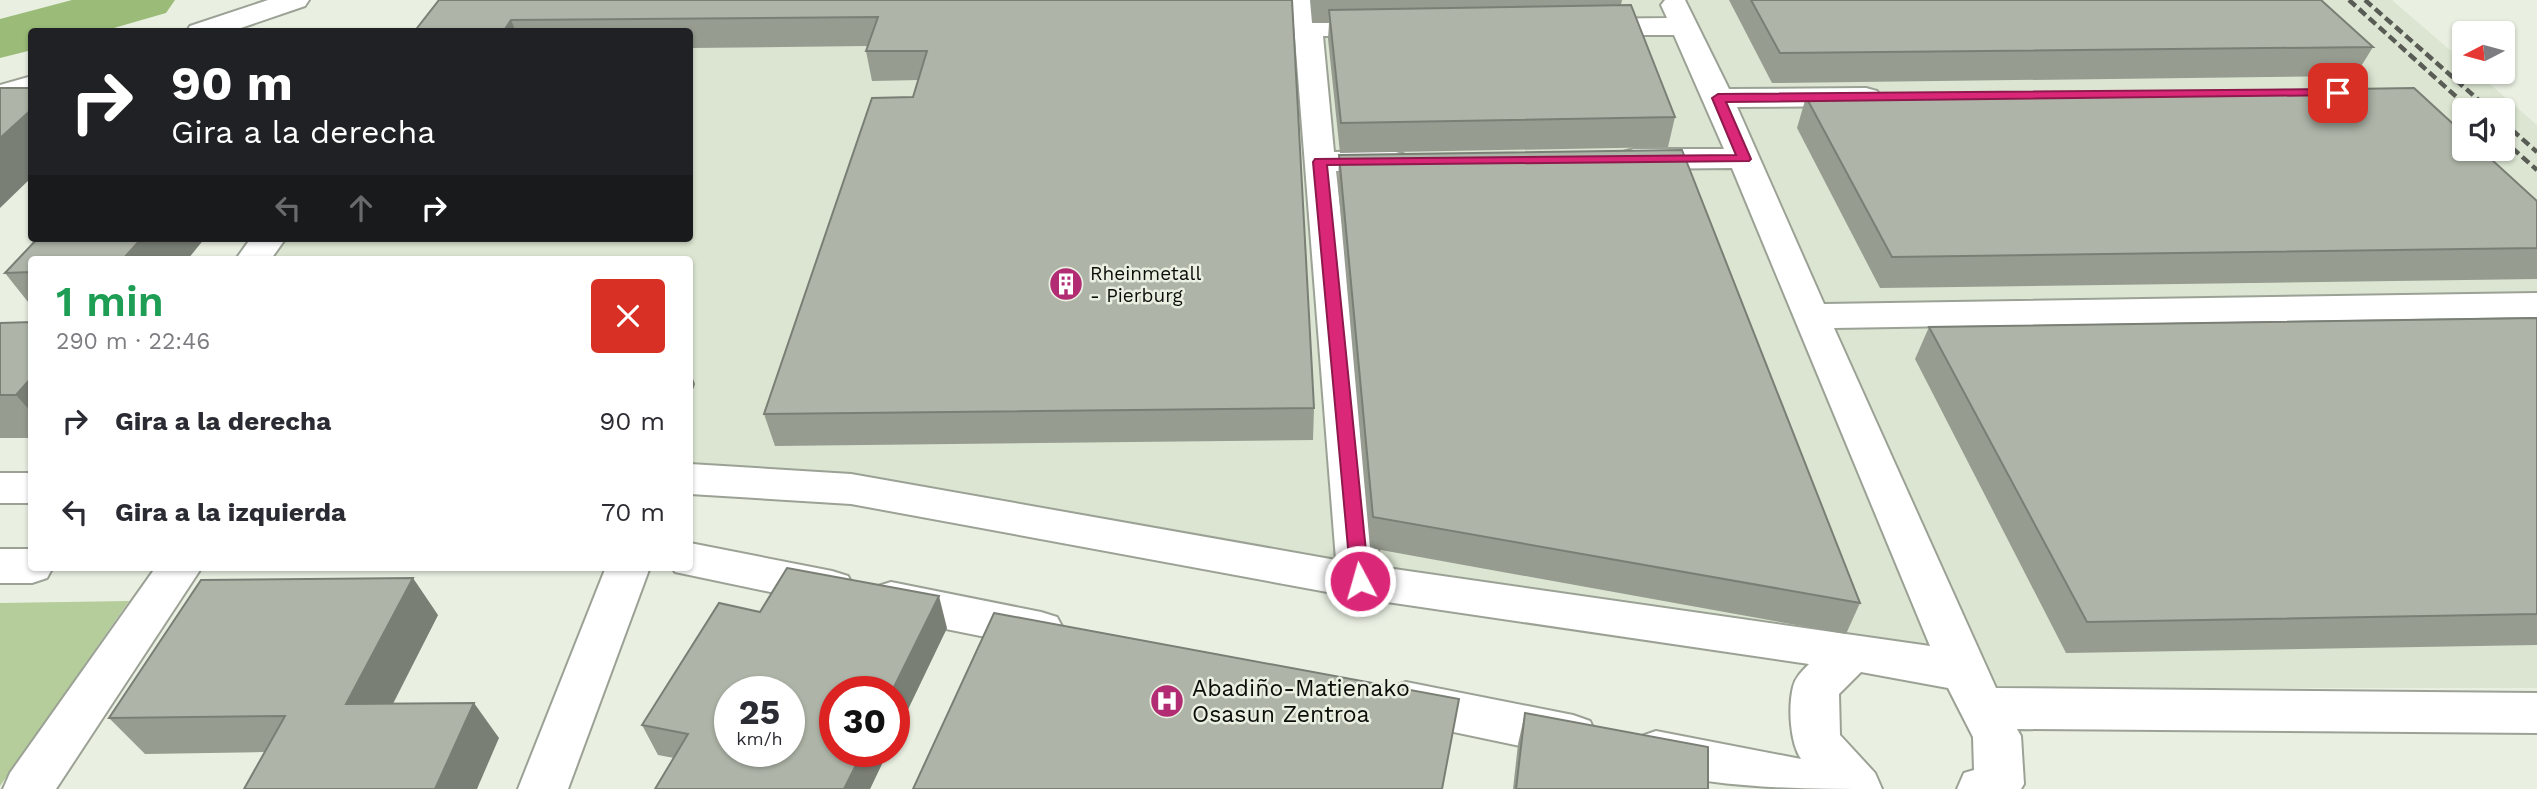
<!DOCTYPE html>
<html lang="es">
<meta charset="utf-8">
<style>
body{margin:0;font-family:"Work Sans",sans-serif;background:#f2f2f3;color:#2b2b33;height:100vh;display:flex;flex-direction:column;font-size:26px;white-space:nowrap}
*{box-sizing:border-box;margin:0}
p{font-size:23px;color:#7c7c81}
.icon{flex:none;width:38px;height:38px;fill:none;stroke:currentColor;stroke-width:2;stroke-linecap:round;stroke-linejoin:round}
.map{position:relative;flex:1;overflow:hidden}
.side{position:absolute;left:28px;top:256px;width:665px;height:315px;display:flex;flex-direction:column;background:#fff;border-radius:7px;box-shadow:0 2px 5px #0004}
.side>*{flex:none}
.guide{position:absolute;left:28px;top:28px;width:665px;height:214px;border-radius:7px;box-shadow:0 2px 5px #0004;background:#202124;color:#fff;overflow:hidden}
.needle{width:46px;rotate:264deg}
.fabs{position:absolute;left:2452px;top:21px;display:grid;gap:14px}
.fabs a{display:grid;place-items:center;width:63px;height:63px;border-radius:7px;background:#fff;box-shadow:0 2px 5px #0004;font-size:35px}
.speed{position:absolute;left:714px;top:676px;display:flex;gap:14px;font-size:35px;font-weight:700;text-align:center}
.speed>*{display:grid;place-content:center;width:91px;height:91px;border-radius:50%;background:#fff;box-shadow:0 2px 5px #0004;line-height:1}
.speed small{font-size:18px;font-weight:400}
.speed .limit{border:10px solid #d22;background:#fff;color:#111}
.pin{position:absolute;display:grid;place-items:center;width:60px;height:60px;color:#fff;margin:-30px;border-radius:14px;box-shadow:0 4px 10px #0006}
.me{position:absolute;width:77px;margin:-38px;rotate:354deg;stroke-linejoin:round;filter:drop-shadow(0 0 5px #0008)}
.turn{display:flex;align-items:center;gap:24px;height:147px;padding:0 28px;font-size:32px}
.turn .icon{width:91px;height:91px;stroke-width:2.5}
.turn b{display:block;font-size:49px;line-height:60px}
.lanes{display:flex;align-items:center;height:66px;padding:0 28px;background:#0003;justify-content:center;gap:35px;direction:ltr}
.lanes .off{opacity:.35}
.round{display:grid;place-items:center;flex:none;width:74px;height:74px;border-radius:7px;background:#f2f2f3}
.head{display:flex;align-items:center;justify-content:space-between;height:119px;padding:0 28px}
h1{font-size:42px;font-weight:600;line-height:52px;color:#1e9e55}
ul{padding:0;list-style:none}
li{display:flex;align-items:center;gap:21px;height:91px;padding:0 28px}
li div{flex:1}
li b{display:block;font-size:26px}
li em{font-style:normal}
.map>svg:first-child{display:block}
.built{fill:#dbe5d1;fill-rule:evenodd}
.green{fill:#b4cd9a}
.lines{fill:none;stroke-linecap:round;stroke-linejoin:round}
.river{fill:#9bbc78;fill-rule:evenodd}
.minor-casing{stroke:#9ba295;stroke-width:4}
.minor{fill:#fff;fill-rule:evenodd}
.rail{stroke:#585c55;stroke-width:4.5;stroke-dasharray:9 4.5;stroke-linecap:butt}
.wall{fill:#969c90}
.shaded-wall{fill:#7a7f76}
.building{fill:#aeb5a8;stroke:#7a7f76;stroke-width:2;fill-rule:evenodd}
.route{fill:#db2777;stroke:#8e194d;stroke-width:2}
.labels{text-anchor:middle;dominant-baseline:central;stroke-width:5;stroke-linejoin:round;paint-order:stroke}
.poi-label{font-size:19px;fill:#0b0d09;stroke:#e9f0e2;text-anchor:start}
.near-poi-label{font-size:23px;fill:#0b0d09;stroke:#e9f0e2;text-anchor:start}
</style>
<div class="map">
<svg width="2537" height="789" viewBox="0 0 2537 789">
<rect width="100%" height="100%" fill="#e9f0e2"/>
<!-- built -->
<path class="built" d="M465 0H2392L2464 62V72H2476L2537 125V688H1999L1356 591 847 497 690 489V259H273L288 238H690V32ZM2464 110H2502V149H2464Z"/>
<!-- green -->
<polygon class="green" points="129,601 0,786 0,603"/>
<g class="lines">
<!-- river -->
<polygon class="river" points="72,0 175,0 166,13 100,32 32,32 32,50 0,58 0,19"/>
<!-- minor casing -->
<g class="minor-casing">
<g id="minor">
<polygon points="268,0 309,0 305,6 229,32 186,32 190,26"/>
<path d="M1292 0H1320L1322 20H1380L1390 22 1394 28 1390 34 1380 36H1323L1334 152 1392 151 1403 154 1408 161 1403 168 1392 171H1336L1380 567 1930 646 1732 168 1634 169 1623 166 1618 159 1623 152 1634 149H1724L1674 35H1587L1577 33 1573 27 1577 21 1587 19 1667 18 1661 5 1665 0H1685L1729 89 1866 88 1877 91 1881 97 1877 103 1866 106 1737 107 1824 304 2537 293V317L1834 328 1996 688 2537 693V733L2017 729 2021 736 2024 784 2021 789H1957L1964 773 1974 770 1973 737 1948 688 1861 672 1839 694 1840 735 1875 773 1882 789C1800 789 1717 789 1639 767L1632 752 1639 737 1656 731 1801 759C1790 743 1788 707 1793 687 1795 678 1802 671 1809 664L1360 598 851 504 690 494V464L851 474 1336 560Z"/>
<polygon points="32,76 32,94 0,103 0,85"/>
<polygon points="251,238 286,238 271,259 236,259"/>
<rect x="0" y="473" width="32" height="30"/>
<polygon points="690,543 832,571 848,576 854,588 848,600 832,605 675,572 672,567 690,567"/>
<polygon points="0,549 32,549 32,567 53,567 47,578 32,583 0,583"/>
<polygon points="156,567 202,567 56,789 3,789 10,773"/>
<polygon points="606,567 650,567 568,789 518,789"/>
<polygon points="891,582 1041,612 1057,617 1064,630 1057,643 1041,648 891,618 875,613 869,600 875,587"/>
<polygon points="1406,682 1573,715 1590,721 1597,736 1590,751 1573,757 1406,722 1389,716 1382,702 1389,688"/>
</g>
</g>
<!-- minor -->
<use href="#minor" class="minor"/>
<!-- rail -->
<g class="rail">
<polyline points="2349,0 2471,110"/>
<polyline points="2365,0 2490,110"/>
<polyline points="2502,121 2537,152"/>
<polyline points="2502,139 2537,170"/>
</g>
</g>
<!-- wall -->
<g class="wall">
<polygon points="439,0 1292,0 1314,408 1313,440 775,446 764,414 913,97 919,80 872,81 866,51 867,46 690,48 690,32 414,32"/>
<polygon points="1310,0 1622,0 1621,5 1675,117 1668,147 1340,153 1328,39 1329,23 1312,23"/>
<polygon points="1729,0 2321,0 2373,47 2355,76 1772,83"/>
<polygon points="1806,97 2537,201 2537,279 1880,288 1797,128"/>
<polygon points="1339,155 1860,603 1846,634 1370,548 1338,185"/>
<polygon points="32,259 32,307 5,273"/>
<polygon points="2537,318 2537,645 2066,653 1915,359 1929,327"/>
<polygon points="32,322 32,438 0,438 0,323"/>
<polygon points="760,612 947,628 870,789 655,789 674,758 658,755 642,725"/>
<polygon points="438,615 393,704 499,738 264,752 145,754 109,718"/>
<polygon points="1525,713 1708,789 1513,789 1518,744"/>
</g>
<!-- shaded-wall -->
<g class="shaded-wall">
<polygon points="511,20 516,32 503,32"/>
<polygon points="32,109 32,177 0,208 0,138"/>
<polygon points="142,238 205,238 188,259 123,259"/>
<polygon points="690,371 695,384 690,398"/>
<polygon points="32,377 32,413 16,395"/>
<polygon points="413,578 438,615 374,740 346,704"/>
<polygon points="939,596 947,628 894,738 894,691 892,691"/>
<polygon points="474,703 499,738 477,789 435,789"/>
<polygon points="863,751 888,751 870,789 844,789"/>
</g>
<!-- building -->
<g class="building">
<polygon points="439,0 1292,0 1314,408 764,414 872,98 913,97 927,51 866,51 878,17 511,20 503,32 414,32"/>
<polygon points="1751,0 2321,0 2373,47 1780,53"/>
<polygon points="1631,5 1675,117 1341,123 1329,10"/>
<polygon points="0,88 32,88 32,109 0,138"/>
<polygon points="2414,88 2464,134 2464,149 2480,149 2537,201 2537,248 1892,257 1806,97"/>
<polygon points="1682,150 1860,603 1373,517 1339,155"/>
<polygon points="38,238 142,238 123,259 32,259 32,272 5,273"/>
<polygon points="2537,318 2537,614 2087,622 1929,327"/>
<polygon points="32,322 32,377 16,395 0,395 0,323"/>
<path d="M787 568 939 596 892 691H835V751H863L844 789H655L688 734 642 725 719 603 760 612ZM730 691H789V751H730Z"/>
<polygon points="413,578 346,704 474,703 435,789 244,789 285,716 109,718 201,580"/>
<polygon points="994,613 1459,699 1442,789 913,789"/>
<polygon points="1525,713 1708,747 1708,789 1516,789"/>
</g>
<!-- route -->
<polygon class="route" points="2338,89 2342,90 2342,95 1726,102 1751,159 1749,161 1327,165 1369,581 1367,586 1354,586 1351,581 1313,162 1315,159 1736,155 1712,98 1718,94"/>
<!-- icons -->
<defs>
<g id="building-disc" transform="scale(1.75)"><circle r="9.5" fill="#b12c72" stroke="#e9f0e2"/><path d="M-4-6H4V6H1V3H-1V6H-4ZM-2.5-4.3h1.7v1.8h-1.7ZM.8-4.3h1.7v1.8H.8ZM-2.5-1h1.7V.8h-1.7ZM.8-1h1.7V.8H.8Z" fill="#fff"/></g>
<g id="hospital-disc" transform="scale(1.75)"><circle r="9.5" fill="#b12c72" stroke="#e9f0e2"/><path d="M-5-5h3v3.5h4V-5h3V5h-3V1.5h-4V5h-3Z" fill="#fff"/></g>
</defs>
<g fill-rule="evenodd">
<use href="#building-disc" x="1066" y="284"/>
<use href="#hospital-disc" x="1167" y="701"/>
</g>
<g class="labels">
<!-- poi labels -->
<g class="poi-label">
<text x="1090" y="273">Rheinmetall<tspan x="1090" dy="22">- Pierburg</tspan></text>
</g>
<!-- near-poi labels -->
<g class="near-poi-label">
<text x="1192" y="688">Abadiño-Matienako<tspan x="1192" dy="26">Osasun Zentroa</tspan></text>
</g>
</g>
</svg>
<div class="fabs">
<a><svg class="needle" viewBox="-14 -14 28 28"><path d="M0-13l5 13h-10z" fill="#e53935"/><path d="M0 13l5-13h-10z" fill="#7c7c81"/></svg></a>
<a><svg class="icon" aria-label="sound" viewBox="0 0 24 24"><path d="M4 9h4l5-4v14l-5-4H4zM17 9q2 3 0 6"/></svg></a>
</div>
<div class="speed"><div>25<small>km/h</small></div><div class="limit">30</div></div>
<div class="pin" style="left:2338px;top:93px;background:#d93025"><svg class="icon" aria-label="arrive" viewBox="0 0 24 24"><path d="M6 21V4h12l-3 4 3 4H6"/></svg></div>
<svg class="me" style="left:1360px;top:581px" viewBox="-20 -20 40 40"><circle r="17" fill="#db2777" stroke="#fff" stroke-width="3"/><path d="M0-11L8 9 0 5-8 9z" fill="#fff"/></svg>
<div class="guide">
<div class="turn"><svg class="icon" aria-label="right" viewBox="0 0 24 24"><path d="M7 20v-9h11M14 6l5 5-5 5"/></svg><div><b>90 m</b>Gira a la derecha</div></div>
<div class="lanes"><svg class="icon off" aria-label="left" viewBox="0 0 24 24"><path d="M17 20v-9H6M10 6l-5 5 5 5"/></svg><svg class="icon off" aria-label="ahead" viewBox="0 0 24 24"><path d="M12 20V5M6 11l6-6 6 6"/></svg><svg class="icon" aria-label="right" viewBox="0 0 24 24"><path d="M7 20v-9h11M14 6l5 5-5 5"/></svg></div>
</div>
<section class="side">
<div class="head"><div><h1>1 min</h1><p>290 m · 22:46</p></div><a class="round" style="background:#d93025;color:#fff"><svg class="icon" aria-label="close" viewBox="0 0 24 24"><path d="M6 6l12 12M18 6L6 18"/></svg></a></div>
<ul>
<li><svg class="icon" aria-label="right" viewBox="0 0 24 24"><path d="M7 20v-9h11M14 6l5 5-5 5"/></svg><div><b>Gira a la derecha</b></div><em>90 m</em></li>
<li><svg class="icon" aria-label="left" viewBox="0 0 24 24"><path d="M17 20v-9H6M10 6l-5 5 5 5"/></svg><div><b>Gira a la izquierda</b></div><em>70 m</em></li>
</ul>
</section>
</div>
